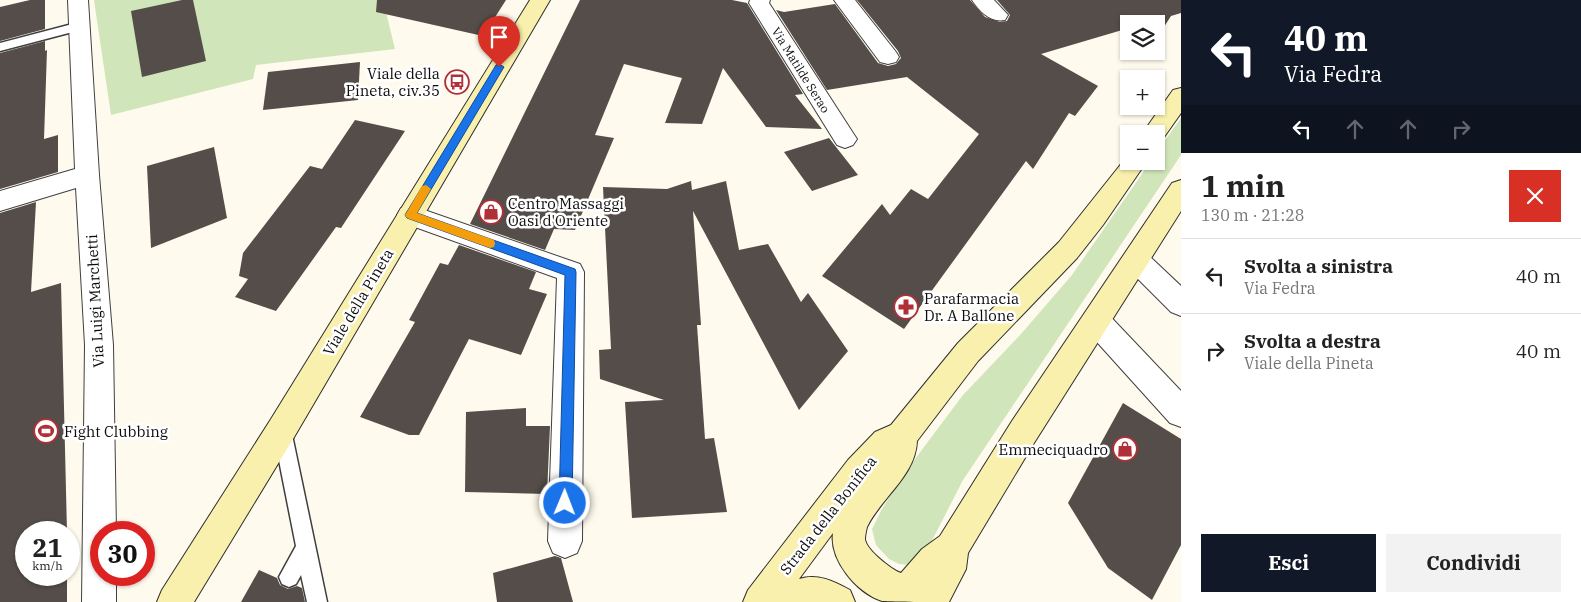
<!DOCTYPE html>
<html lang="it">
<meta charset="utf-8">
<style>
body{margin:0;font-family:"IBM Plex Serif",serif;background:#f2f2f2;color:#222;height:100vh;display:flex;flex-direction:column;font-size:19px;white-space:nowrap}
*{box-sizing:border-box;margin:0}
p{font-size:16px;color:#767676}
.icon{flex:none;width:28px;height:28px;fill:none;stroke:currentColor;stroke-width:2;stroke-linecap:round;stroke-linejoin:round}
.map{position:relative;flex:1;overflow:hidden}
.drawer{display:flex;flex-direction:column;background:#fff;width:400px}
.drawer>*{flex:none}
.guide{background:#111827;color:#fff;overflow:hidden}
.tools{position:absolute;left:1120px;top:15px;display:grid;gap:10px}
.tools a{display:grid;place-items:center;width:45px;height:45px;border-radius:0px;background:#fff;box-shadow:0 1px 4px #0004;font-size:25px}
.speed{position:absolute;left:15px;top:521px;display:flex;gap:10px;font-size:25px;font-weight:700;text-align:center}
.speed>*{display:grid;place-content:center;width:65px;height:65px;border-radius:50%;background:#fff;box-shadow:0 1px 4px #0004;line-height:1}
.speed small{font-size:12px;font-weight:400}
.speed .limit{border:8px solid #d22;background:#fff;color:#111}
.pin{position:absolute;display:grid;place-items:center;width:42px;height:42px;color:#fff;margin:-51px -21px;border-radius:50% 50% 50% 0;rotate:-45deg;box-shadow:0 0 5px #0007}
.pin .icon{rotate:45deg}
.me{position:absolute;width:55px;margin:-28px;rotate:1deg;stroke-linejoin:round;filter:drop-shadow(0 0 4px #0008)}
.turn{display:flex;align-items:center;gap:18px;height:105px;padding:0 20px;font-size:22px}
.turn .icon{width:65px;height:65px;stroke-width:2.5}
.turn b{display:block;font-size:35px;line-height:42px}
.lanes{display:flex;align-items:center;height:48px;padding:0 20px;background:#0003;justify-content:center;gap:25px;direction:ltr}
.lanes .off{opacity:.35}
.round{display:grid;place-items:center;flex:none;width:52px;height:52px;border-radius:0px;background:#f2f2f2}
.headline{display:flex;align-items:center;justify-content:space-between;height:85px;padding:0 20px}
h1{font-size:30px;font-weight:800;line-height:38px}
.primary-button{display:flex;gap:10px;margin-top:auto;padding:10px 20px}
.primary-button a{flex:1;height:58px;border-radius:0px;background:#111827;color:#fff;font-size:20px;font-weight:800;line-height:58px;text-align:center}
.primary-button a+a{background:#f2f2f2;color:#222}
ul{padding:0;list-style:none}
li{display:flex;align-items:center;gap:15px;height:75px;padding:0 20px;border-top:1px solid #e0e0e0}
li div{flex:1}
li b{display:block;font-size:19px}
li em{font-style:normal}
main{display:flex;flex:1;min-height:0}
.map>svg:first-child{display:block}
.green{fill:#d0e5b9}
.building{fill:#544d49}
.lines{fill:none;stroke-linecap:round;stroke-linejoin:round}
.lane-casing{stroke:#3f3f3f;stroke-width:3}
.street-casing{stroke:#3f3f3f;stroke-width:2}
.secondary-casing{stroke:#2e2e2e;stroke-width:2}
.lane{fill:#fff;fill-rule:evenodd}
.street{fill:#fff;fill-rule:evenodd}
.secondary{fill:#f9f0ad;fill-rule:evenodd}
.route{fill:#1a73e8;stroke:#114b97}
.slow{fill:#f59e0b}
.labels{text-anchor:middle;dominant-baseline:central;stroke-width:5;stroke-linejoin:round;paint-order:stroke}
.far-street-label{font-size:12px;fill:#0c0c0c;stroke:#fff}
.poi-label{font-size:15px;fill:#0c0c0c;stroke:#fff;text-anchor:start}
.street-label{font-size:15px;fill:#0c0c0c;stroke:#fff}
</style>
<main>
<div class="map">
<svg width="1181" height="602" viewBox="0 0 1181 602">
<rect width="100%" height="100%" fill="#fefaed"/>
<!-- green -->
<g class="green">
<polygon points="94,0 383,0 395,49 256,65 253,79 111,115"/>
<polygon points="1181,118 1181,155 963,480 923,558 909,565 899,564 889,559 876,545 872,529 882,509 906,471 963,395 1021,334 1072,275 1151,161 1156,161 1156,153"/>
</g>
<!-- building -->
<g class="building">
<polygon points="30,0 45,0 45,29 0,41 0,7"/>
<polygon points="182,0 193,0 206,61 142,77 131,11"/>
<polygon points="377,0 506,0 483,36 376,12"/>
<polygon points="580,0 732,0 747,3 803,94 795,95 822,129 766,127 723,68 702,124 665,123 682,78 624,64 595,135 614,138 575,230 554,229 545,250 470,224"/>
<polygon points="857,0 970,0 985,17 1000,22 1007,21 1010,15 997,0 1181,0 1181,13 1171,16 1160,33 1156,32 1156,24 1129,24 1129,28 1041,54 1098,86 1075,116 1069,113 1033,169 1026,161 904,329 822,276 882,204 890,215 911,189 928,199 979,134 907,77 827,90 776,10 784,12 835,4 878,63 888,66 896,64 901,58 898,51"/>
<polygon points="45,41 45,51 47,50 44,139 58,135 58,172 0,189 0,53"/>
<polygon points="360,62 358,100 263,110 268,72"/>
<polygon points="355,120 405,131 341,228 336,227 276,311 235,297 248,279 239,276 243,253 310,166 322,169"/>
<polygon points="829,138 858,175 812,191 784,152"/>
<polygon points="214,147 227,218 151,248 147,166"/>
<polygon points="691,181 692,190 726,181 739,250 768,244 801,302 808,293 848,351 799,410 693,211 701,325 697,325 705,439 714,438 727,512 632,518 625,402 664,400 600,379 599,350 611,349 603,187 667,189"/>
<polygon points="36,202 31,292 61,283 67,532 26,532 26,575 67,575 67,602 0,602 0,213"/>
<polygon points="459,245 536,272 529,289 547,294 521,355 469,339 419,435 409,435 360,417 415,322 409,320 440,263 448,265"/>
<polygon points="1123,403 1181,439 1181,545 1152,600 1108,568 1068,503"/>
<polygon points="526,408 526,426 550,426 547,494 465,492 466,412"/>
<polygon points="555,556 561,558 573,602 497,602 493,573"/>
<polygon points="259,570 277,578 280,585 288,589 297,586 302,588 305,602 241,602"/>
</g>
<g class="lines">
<!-- lane casing -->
<g class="lane-casing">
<g id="lane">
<polygon points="80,22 84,23 86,26 84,29 0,51 0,43"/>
<polygon points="282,421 288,424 291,430 327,602 307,602 301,575 296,584 289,587 282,584 279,577 296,546 273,430 276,424"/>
</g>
</g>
<!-- street casing -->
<g class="street-casing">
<g id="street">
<polygon points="68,0 88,0 99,175 113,345 116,532 101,532 101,575 116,575 116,602 82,602 85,345 76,188 0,211 0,191 75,169"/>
<polygon points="750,0 770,0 769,3 853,133 857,139 853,145 845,148 837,145 749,3"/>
<polygon points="834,0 855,0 896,52 899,57 896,62 888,64 880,62"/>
<path d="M972 0H994L1008 15 1005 20C991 23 980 12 972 0Z"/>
<polygon points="410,205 580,264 584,272 582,541 577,553 565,558 553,553 548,541 557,278 401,222 397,215 401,208"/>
<polygon points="1136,249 1145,252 1181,286 1181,316 1171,312 1127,268 1123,260 1127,252"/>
<polygon points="1096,309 1106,312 1181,391 1181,427 1170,423 1086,330 1082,321 1086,312"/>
</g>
</g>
<!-- secondary casing -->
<g class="secondary-casing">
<g id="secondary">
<polygon points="530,0 550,0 293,439 194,602 157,602 162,590 271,419"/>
<polygon points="1181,88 1181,113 1162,140 1156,142 1156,134 1142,134 1173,90"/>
<path d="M1129 154V161H1147L1103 225 1077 258 978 361 917 441C916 475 881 498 867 527 866 531 865 536 865 539 866 550 892 570 901 573L922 549 940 536 1012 421 1172 183 1181 180V211L1034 443 968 553 966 569 949 602C934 602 894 602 882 601 857 593 829 560 833 533L799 579C817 573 834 581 850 590L855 602H743L748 590 848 460 875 432 891 425 958 343 1059 242Z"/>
</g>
</g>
<!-- lane -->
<use href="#lane" class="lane"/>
<!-- street -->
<use href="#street" class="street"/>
<!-- secondary -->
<use href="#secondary" class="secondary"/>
</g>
<!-- route -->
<polygon class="route" points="499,64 504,67 417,213 575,269 576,272 572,503 570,508 565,510 561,508 559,503 565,275 407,218 405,215 496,65"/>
<!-- slow -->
<polygon class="slow" points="426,185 431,189 417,213 494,240 495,243 494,247 490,248 407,218 405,215 407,212 422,186"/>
<!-- icons -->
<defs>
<g id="bus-ring" transform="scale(1.25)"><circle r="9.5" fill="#fff" stroke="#b12f36" stroke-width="1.5"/><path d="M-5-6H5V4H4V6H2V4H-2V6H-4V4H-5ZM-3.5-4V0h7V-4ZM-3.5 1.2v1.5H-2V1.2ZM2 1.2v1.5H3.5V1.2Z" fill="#b12f36"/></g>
<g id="shop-ring" transform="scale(1.25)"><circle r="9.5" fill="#fff" stroke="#b12f36" stroke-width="1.5"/><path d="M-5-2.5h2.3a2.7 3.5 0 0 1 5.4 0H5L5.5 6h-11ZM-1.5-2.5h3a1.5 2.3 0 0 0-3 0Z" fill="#b12f36"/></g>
<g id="pharmacy-ring" transform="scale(1.25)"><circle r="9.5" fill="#fff" stroke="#b12f36" stroke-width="1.5"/><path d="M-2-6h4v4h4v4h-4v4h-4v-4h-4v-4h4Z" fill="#b12f36"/></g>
<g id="stadium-ring" transform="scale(1.25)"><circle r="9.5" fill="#fff" stroke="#b12f36" stroke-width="1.5"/><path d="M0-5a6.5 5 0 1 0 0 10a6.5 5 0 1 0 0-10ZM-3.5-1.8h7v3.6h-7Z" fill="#b12f36"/></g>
</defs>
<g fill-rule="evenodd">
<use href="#bus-ring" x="457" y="82"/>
<use href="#shop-ring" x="491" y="212"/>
<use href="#pharmacy-ring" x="906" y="307"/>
<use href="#stadium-ring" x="46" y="431"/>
<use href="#shop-ring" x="1125" y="449"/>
</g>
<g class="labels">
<!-- far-street labels -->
<g class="far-street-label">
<text transform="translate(801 70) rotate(58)">Via Matilde Serao</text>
</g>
<!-- poi labels -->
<g class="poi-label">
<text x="440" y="73" text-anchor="end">Viale della<tspan x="440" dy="17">Pineta, civ.35</tspan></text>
<text x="508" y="203">Centro Massaggi<tspan x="508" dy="17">Oasi d'Oriente</tspan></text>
<text x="924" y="298">Parafarmacia<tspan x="924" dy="17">Dr. A Ballone</tspan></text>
<text x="64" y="431">Fight Clubbing</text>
<text x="1108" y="449" text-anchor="end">Emmeciquadro</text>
</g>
<!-- street labels -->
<g class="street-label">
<text transform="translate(95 301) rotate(-93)">Via Luigi Marchetti</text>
<text transform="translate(358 302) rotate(-59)">Viale della Pineta</text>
<text transform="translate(828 515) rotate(-52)">Strada della Bonifica</text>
</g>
</g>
</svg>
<div class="tools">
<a><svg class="icon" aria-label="layers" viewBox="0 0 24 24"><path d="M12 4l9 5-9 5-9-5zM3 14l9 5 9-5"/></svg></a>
<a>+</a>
<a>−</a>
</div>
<div class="speed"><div>21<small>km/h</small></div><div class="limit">30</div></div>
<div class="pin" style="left:499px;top:67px;background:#d93025"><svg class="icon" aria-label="arrive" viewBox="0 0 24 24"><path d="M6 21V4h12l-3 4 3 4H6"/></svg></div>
<svg class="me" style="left:565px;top:503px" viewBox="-20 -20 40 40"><circle r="17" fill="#1a73e8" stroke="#fff" stroke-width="3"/><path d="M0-11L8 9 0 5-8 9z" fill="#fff"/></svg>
</div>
<section class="drawer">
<div class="guide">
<div class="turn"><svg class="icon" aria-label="left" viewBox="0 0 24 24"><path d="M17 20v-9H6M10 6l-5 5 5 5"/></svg><div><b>40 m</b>Via Fedra</div></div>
<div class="lanes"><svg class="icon" aria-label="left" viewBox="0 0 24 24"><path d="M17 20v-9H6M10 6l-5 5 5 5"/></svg><svg class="icon off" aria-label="ahead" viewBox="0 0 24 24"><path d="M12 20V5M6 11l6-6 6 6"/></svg><svg class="icon off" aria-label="ahead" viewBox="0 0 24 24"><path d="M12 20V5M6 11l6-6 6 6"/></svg><svg class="icon off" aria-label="right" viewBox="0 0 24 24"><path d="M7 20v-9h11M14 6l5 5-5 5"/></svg></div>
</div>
<div class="headline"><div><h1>1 min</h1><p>130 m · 21:28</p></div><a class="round" style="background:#d93025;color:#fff"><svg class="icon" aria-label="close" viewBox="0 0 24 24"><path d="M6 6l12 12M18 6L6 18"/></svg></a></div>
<ul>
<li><svg class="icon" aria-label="left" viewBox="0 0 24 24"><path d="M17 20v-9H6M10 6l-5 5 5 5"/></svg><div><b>Svolta a sinistra</b><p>Via Fedra</p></div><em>40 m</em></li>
<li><svg class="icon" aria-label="right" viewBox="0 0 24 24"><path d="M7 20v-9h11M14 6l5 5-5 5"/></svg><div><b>Svolta a destra</b><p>Viale della Pineta</p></div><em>40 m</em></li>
</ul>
<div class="primary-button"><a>Esci</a><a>Condividi</a></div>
</section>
</main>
